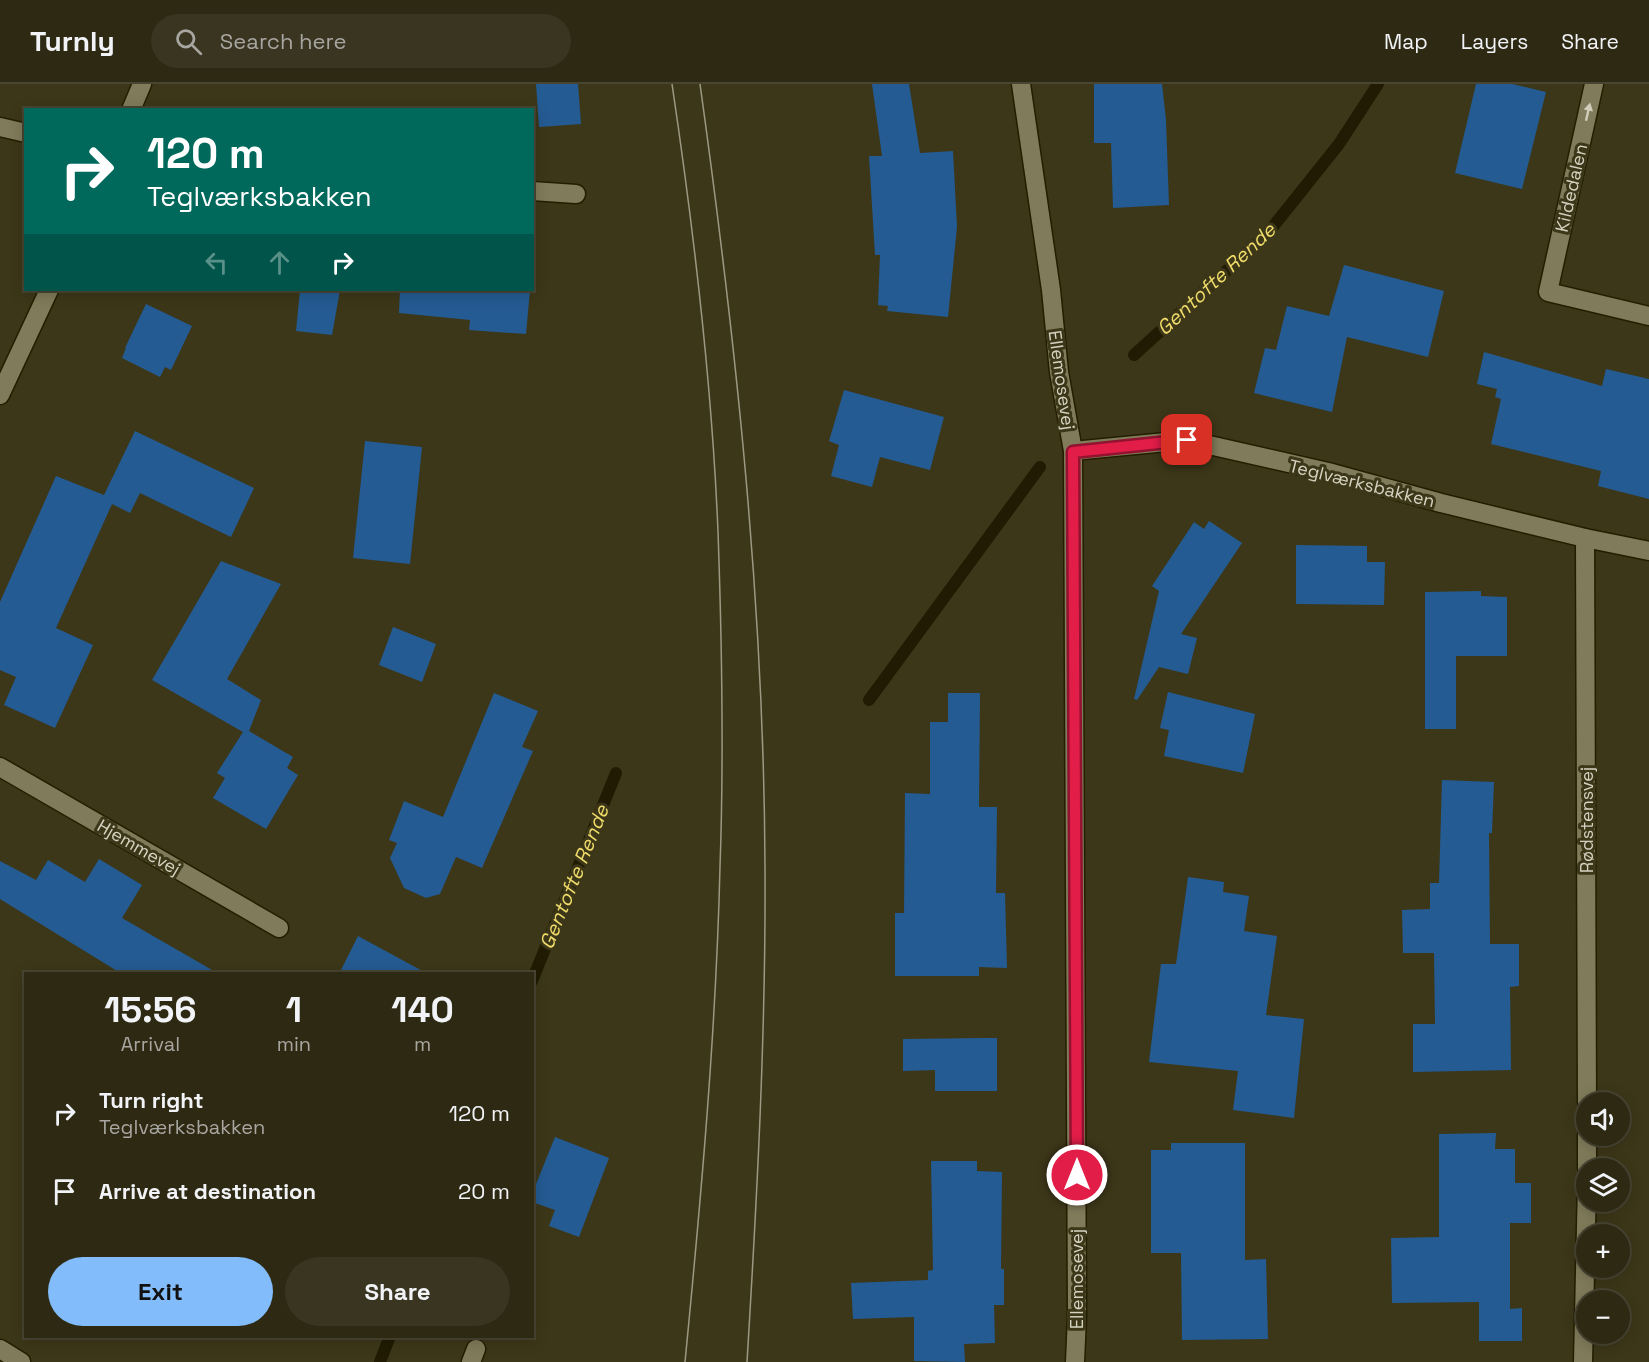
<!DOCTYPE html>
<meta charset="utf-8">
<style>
body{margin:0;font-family:"Space Grotesk",sans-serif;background:#3a3521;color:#f1f3f6;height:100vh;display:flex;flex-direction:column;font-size:22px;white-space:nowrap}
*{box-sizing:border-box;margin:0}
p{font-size:20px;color:#a7a6a0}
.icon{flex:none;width:33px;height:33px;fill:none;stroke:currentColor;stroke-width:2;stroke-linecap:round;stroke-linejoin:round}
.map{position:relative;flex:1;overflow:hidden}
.panel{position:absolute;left:24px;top:888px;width:510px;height:366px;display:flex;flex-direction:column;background:#2e2913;border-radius:0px;box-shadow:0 3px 15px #0003,0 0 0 2px #494533}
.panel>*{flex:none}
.banner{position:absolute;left:24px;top:24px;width:510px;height:183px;border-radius:0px;box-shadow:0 3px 15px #0003,0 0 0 2px #494533;background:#00695c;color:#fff;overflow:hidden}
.tools{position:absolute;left:1576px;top:1008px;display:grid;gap:12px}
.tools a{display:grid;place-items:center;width:54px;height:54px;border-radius:50%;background:#2e2913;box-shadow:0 3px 15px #0003,0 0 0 2px #494533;font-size:30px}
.pin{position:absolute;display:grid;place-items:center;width:51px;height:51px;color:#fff;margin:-26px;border-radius:12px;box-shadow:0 3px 9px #0006}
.me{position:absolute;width:66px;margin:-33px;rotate:0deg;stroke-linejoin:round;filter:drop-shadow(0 0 4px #0008)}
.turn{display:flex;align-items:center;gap:21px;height:126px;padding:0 24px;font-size:27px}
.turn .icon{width:78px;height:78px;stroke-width:2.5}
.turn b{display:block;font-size:42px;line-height:51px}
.lanes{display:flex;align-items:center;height:57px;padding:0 24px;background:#0003;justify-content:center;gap:30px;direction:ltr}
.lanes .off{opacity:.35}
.eta{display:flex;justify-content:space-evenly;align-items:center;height:102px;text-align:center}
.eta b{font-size:36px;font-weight:700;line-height:42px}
.cta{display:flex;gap:12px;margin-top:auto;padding:12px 24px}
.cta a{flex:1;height:69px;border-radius:36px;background:#83bcfb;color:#111;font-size:24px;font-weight:700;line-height:69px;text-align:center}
.cta a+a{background:#3a3521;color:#f1f3f6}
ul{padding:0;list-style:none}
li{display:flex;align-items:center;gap:18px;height:78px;padding:0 24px}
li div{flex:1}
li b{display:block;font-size:22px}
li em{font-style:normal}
header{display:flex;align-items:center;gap:36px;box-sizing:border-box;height:84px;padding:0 30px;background:#2e2913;border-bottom:2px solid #494533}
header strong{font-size:28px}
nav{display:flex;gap:33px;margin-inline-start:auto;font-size:21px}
.search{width:420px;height:54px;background:#3a3521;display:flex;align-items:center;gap:15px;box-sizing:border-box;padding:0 21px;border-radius:33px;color:#a7a6a0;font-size:22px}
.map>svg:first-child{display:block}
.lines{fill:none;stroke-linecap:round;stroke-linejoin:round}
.stream{stroke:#201b02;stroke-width:12}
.building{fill:#245b92}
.minor-casing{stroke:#241e01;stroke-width:21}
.minor{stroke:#807b5a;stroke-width:18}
.tram{stroke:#9c9983;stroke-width:1.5}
.oneway{fill:#d0cebb}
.route-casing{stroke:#92132f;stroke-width:15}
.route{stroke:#e11d48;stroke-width:10}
.labels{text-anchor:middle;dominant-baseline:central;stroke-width:6;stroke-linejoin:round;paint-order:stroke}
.street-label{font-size:18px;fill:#d4d2c0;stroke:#3d3719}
.water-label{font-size:20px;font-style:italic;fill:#f0dc6a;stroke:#3d3719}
</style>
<header>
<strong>Turnly</strong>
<div class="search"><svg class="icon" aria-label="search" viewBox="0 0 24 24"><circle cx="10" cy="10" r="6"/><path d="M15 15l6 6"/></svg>Search here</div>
<nav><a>Map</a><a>Layers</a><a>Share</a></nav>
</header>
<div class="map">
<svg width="1649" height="1278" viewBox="0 0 1649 1278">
<rect width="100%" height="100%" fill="#3d3719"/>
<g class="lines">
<!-- stream -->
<g class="stream">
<polyline points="1134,271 1268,149 1339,60 1378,0"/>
<polyline points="869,616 1040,383"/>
<polyline points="532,897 616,689"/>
<polyline points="380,1278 390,1252"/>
</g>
</g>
<!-- building -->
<g class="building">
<polygon points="536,0 578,0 581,40 539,43"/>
<polygon points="872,0 909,0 920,69 953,67 957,143 948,233 887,227 888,222 878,221 880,171 875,171 869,72 882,72"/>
<polygon points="1094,0 1162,0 1166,36 1169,121 1113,124 1111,59 1094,59"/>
<polygon points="1476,0 1512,0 1546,8 1522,105 1455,89"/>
<polygon points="1344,181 1444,207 1428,273 1347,253 1332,328 1254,309 1265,264 1276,266 1287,222 1329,232"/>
<polygon points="300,206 340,206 332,251 296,247"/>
<polygon points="400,206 530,206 526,250 469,246 470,236 399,229"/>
<polygon points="146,220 192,242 171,286 165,283 160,293 122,274 126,264 125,264"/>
<polygon points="1484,268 1602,302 1606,285 1649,295 1649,415 1598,402 1601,387 1491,360 1501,315 1495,313 1497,305 1477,300"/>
<polygon points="844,306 944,333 930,386 880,373 872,403 831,392 839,361 829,357"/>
<polygon points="135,347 254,404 231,453 140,409 130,429 112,420 56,544 93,561 55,644 4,621 16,593 0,586 0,518 56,392 104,411"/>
<polygon points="365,357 422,363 410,480 353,474"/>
<polygon points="1209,437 1242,459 1181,550 1197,554 1188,590 1159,583 1137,616 1134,615 1159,507 1152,502 1194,438 1204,445"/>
<polygon points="1296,461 1367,462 1367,478 1385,478 1384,521 1296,520"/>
<polygon points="221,477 281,500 227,595 261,616 249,647 293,673 287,684 298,691 266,745 213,714 225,694 217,689 243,648 152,596"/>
<polygon points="1481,507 1481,512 1507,513 1507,572 1456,572 1456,645 1425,645 1425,508"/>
<polygon points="393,543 436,560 422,598 379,581"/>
<polygon points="1168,608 1255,630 1243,689 1164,672 1169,646 1160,644"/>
<polygon points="494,609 538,627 522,663 533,667 482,784 456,773 440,810 426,814 404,804 390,774 397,759 389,756 404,717 443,733"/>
<polygon points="948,609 980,609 979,723 997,723 996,809 1005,809 1007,884 979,883 979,892 895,892 895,829 904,829 905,709 930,710 930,638 948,638"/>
<polygon points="1442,696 1494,698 1492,749 1489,749 1490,860 1519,860 1519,902 1510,903 1511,986 1413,988 1413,940 1435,940 1434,869 1403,869 1402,826 1430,825 1430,799 1439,799"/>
<polygon points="99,775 142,801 122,834 219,890 122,890 0,815 0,777 36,796 48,776 85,798"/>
<polygon points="1188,793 1224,798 1223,808 1249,812 1244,847 1277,852 1266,931 1304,935 1294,1034 1233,1026 1238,987 1149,978 1161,880 1176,880"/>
<polygon points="358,852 428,890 339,890"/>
<polygon points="984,954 997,954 997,1007 935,1007 935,986 903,987 903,955"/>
<polygon points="1496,1049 1495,1065 1515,1065 1515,1099 1531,1099 1531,1139 1510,1139 1510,1225 1522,1224 1522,1257 1479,1257 1479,1218 1392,1219 1391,1154 1439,1153 1439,1050"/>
<polygon points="555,1053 609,1074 579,1153 549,1142 555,1126 532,1118 532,1110"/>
<polygon points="1171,1059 1245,1059 1245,1176 1266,1175 1268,1255 1182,1256 1181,1169 1151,1169 1151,1066 1171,1066"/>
<polygon points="931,1077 977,1077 977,1087 1002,1088 1001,1185 1004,1185 1004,1221 994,1221 995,1259 964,1260 965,1278 914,1277 914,1233 853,1235 851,1199 928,1196 928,1187 933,1186"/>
</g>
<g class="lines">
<!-- minor casing -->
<g class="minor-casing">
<g id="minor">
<polyline points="1021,0 1051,206 1059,288 1073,367 1077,1232 1075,1278"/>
<polyline points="1594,0 1548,208 1649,232"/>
<polyline points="131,26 142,0"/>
<polyline points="0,43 26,49"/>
<polyline points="532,107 576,110"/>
<polyline points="0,311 49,206"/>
<polyline points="1073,367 1187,356 1328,388 1441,419 1585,454 1649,467"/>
<polyline points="1585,454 1587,1018"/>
<polyline points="0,683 279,844"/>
<polyline points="1587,1052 1587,1084"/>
<polyline points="0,1265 21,1278"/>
<polyline points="471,1278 476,1265"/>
<polyline points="1583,1278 1587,1098"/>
</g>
</g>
<!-- minor -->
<use href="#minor" class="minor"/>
<!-- tram -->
<g class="tram">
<path d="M672 0C694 148 712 299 718 448 722 560 724 672 720 783 716 948 701 1114 685 1278"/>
<path d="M700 0C736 259 764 521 765 783 766 948 757 1113 747 1278"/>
</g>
</g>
<!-- one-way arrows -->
<defs><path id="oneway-solid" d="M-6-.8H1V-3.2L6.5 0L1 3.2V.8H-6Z" transform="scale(1.5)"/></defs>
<use class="oneway" href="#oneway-solid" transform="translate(1588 28) rotate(-77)"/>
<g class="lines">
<!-- route casing -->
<g class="route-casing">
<polyline id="route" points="1077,1091 1073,368 1187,356"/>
</g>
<!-- route -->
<use href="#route" class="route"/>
</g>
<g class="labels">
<!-- street labels -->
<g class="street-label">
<text transform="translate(1571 104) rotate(-77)">Kildedalen</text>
<text transform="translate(1062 296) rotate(82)">Ellemosevej</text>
<text transform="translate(1362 399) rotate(14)">Teglværksbakken</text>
<text transform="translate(1586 736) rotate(-90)">Rødstensvej</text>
<text transform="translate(139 763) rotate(30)">Hjemmevej</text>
<text transform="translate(1076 1195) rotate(-90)">Ellemosevej</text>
</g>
<!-- water labels -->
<g class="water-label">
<text transform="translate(1216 195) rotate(-43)">Gentofte Rende</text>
<text transform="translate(574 793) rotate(-68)">Gentofte Rende</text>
</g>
</g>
</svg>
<div class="tools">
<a><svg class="icon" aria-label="sound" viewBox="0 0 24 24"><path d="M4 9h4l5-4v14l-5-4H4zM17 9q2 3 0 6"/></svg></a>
<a><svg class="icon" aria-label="layers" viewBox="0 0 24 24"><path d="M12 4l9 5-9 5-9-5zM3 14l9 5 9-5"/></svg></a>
<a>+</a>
<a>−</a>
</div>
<div class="pin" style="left:1187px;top:356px;background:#d93025"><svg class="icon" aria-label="arrive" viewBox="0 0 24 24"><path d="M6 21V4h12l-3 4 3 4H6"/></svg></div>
<svg class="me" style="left:1077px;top:1091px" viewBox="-20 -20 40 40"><circle r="17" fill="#e11d48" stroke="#fff" stroke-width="3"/><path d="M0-11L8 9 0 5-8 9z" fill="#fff"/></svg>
<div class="banner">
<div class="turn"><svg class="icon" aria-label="right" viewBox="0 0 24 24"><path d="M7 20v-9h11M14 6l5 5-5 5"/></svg><div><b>120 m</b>Teglværksbakken</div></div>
<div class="lanes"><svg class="icon off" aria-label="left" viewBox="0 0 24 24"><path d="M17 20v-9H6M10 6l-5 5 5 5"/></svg><svg class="icon off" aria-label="ahead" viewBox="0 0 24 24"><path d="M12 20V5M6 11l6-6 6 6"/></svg><svg class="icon" aria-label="right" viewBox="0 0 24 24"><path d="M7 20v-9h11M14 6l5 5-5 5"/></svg></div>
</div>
<section class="panel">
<div class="eta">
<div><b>15:56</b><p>Arrival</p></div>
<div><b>1</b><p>min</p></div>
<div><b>140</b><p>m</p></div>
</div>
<ul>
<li><svg class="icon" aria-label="right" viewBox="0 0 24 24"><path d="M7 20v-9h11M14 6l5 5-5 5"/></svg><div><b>Turn right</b><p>Teglværksbakken</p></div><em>120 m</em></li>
<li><svg class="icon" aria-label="arrive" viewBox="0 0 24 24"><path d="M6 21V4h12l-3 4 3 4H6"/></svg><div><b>Arrive at destination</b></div><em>20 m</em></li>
</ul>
<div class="cta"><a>Exit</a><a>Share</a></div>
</section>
</div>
